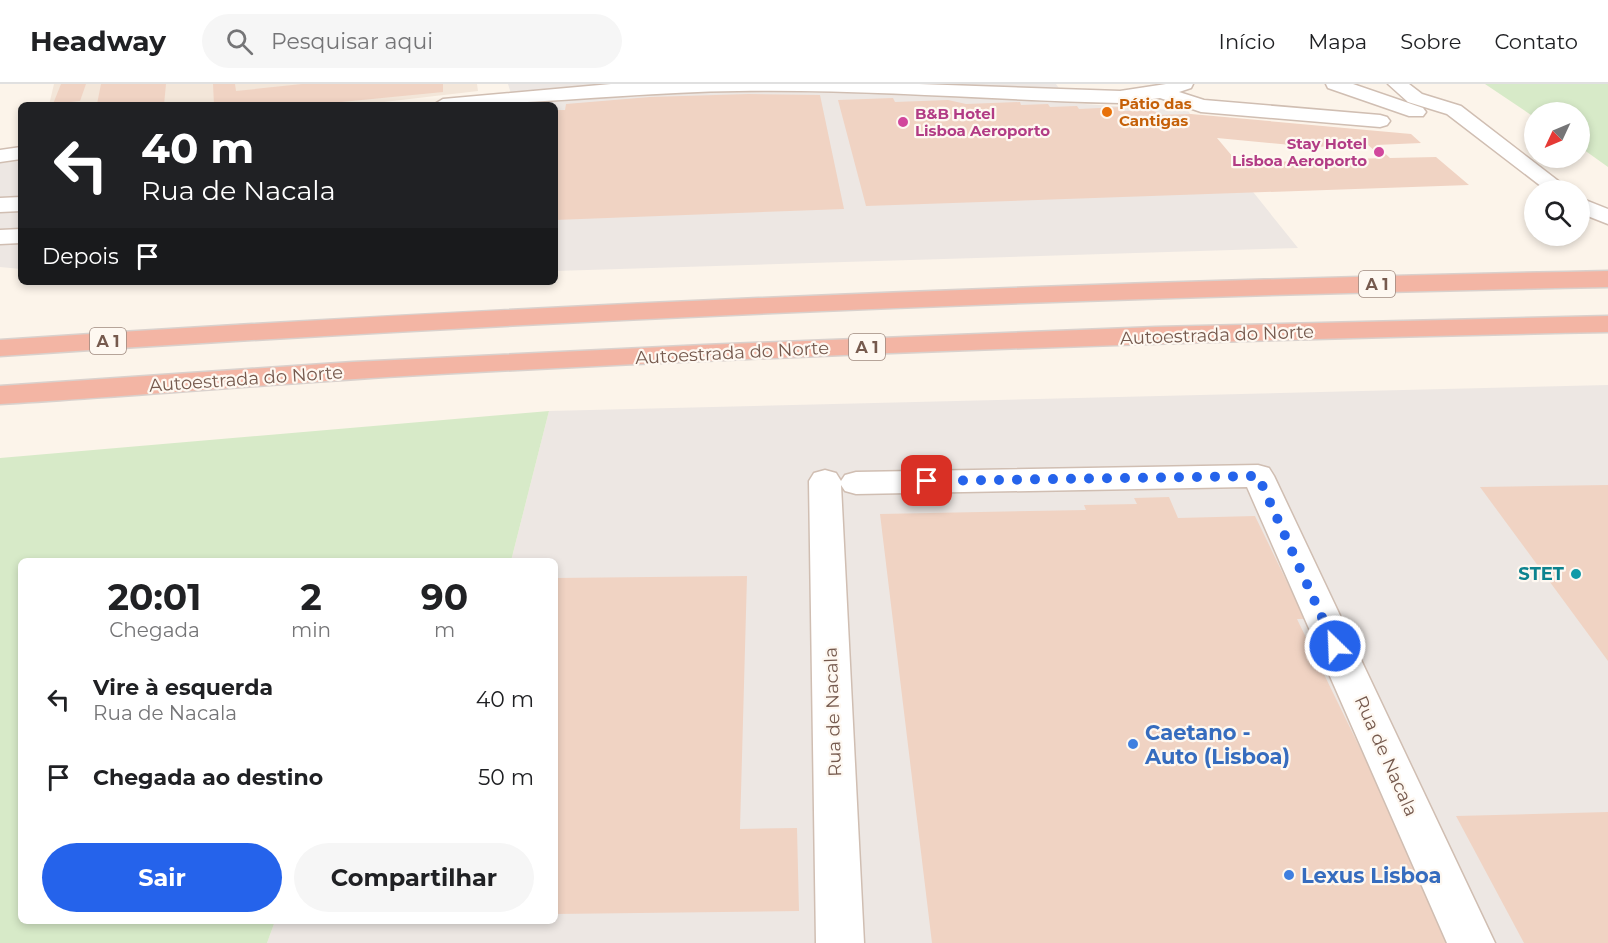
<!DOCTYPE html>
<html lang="pt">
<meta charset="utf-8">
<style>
body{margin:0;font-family:Montserrat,sans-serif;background:#f6f6f6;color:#202124;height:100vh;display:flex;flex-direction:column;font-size:22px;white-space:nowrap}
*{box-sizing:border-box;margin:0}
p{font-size:20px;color:#757577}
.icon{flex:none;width:33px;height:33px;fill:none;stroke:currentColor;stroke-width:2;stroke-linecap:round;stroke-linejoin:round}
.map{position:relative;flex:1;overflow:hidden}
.drawer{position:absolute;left:18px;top:474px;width:540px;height:366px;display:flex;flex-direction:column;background:#fff;border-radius:9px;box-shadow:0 3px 9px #0003}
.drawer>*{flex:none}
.guide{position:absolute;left:18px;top:18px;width:540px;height:183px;border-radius:9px;box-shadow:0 3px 9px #0003;background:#202124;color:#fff;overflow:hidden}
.needle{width:39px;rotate:226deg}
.buttons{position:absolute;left:1524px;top:18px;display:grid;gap:12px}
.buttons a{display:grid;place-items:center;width:66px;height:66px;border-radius:50%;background:#fff;box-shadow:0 3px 9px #0003;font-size:30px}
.pin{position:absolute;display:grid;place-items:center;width:51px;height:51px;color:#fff;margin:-26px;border-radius:12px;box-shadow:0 3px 9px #0006}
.me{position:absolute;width:66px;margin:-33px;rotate:336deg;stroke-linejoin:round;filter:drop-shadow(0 0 4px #0008)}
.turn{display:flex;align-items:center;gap:21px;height:126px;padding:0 24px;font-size:27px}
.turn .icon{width:78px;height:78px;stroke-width:2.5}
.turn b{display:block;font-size:42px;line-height:51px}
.then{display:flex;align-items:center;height:57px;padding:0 24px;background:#0003;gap:12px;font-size:22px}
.eta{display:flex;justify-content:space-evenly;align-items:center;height:102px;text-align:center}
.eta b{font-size:36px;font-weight:700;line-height:42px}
.primary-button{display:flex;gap:12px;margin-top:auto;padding:12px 24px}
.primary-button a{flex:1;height:69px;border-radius:36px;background:#2563eb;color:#fff;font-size:24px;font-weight:700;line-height:69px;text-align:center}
.primary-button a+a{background:#f6f6f6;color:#202124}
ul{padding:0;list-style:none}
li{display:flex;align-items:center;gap:18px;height:78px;padding:0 24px}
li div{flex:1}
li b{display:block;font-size:22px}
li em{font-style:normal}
header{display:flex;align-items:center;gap:36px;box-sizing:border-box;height:84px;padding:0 30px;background:#fff;border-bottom:2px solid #e0e0e0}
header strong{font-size:28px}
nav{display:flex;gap:33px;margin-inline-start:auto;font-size:21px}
.search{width:420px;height:54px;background:#f6f6f6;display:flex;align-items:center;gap:15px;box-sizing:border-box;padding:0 21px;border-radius:33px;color:#757577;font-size:22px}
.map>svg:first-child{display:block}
.residential{fill:#f3e6d9}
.industrial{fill:#ede7e3}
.green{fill:#d7eac8}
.building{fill:#f0d3c3;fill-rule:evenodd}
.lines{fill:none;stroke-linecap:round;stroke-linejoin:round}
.minor-casing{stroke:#d0beb2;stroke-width:3}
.highway-casing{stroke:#d9d1cd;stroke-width:3}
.minor{fill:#fff;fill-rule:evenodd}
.highway{fill:#f3b5a4;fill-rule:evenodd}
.route{stroke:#2563eb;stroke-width:10;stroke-dasharray:0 18}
.food-dot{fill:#e8710a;stroke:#fef8f1;stroke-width:2}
.hotel-dot{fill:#d1479c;stroke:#fef8f1;stroke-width:2}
.culture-dot{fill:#0f9aa8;stroke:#fef8f1;stroke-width:2}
.shop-dot{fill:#3f7fe0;stroke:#fef8f1;stroke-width:2}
.labels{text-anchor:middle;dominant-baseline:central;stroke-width:4.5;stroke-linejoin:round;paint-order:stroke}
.far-food-label{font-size:15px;font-weight:bold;fill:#c56008;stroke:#fef8f1;text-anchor:start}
.far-hotel-label{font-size:15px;font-weight:bold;fill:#b23c85;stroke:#fef8f1;text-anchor:start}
.shield{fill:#fef8f1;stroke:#9f897f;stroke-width:1.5}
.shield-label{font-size:16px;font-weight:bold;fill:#765a4e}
.street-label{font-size:18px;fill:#765a4e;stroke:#fef8f1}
.culture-label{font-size:18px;font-weight:bold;fill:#0d838f;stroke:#fef8f1;text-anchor:end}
.near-shop-label{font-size:21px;font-weight:bold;fill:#366cbe;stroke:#fef8f1;text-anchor:start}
</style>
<header>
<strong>Headway</strong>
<div class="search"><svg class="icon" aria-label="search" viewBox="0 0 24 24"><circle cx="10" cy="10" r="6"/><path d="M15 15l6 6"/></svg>Pesquisar aqui</div>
<nav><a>Início</a><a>Mapa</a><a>Sobre</a><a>Contato</a></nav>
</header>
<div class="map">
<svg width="1608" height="859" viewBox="0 0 1608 859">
<rect width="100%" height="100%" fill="#fcf4ea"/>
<!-- residential -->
<polygon class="residential" points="54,0 477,0 478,7 358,21 49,21"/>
<!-- industrial -->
<g class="industrial">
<polygon points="508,0 1056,0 1069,19 1188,27 1298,164 555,187 555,21 503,21 514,19"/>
<polygon points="21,77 21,185 0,183 0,79"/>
<polygon points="1608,301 1608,859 267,859 275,837 555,837 555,477 511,477 549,327"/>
</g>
<!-- green -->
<g class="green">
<polygon points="1485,0 1608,0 1608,83 1580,63 1580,28 1534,28 1534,33"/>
<polygon points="549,327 511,477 21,477 21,837 275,837 267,859 0,859 0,374"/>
</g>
<!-- building -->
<g class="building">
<polygon points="61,0 86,0 80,17 53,20"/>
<polygon points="101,0 166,0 164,21 113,21 114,18 97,20"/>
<polygon points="213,0 235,0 236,7 302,0 443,0 443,8 311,21 214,21"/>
<polygon points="749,10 820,11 844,125 555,136 555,26 565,26 566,20 650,13"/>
<path d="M893 14 895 18 948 16 966 20 1020 18 1021 21 1048 20 1050 23 1077 22 1079 25 1121 23 1124 27 1154 26 1158 31 1191 30 1411 50 1421 59 1376 61 1390 74 1436 73 1469 101 866 122 838 16ZM1217 54 1312 63 1368 61 1383 74 1238 79Z"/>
<polygon points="1608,401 1608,577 1480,403"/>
<polygon points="1169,413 1178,434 1255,432 1305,535 1297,535 1419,785 1475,859 932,859 880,430 1086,426 1084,421 1137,420 1134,414"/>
<polygon points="747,492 740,745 797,744 799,827 555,830 555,494"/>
<polygon points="1608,728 1608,859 1524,859 1456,732"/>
</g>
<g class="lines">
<!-- minor casing -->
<g class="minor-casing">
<g id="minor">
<path d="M611 0H919L1120 7 1166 0H1193L1191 4 1179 8 1204 16 1380 31 1387 33 1390 37 1387 41 1380 43 1201 28 1160 14 1120 19C993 16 865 5 738 7 636 8 535 21 433 21L443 15Z"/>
<polygon points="1326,0 1353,0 1423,24 1426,28 1423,32 1409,32 1328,4"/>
<polygon points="1388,0 1409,0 1422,10 1461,22 1570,106 1546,106 1447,30 1408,18"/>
<polygon points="21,63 21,75 0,78 0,66"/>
<polygon points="21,113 21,127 0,128 0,114"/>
<polygon points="1580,114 1608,125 1608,140 1580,129"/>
<polygon points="21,145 21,159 0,160 0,146"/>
<polygon points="1258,381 1269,384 1274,392 1495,859 1447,859 1247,403 856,410 845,407 841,401 864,859 816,859 809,397 814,389 825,386 836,389 841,397 845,391 856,388"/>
</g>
</g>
<!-- highway casing -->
<g class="highway-casing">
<g id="highway">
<path d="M1608 187V203C1071 213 536 236 0 272V256C536 220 1071 198 1608 187Z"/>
<path d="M1608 232V248C1206 256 805 270 404 292 269 300 135 312 0 320V302L353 278 704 261 1156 243Z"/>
</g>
</g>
<!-- minor -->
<use href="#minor" class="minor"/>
<!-- highway -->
<use href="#highway" class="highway"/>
</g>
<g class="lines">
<!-- route -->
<polyline class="route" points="927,397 1258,392 1335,562"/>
</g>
<!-- markers -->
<circle class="food-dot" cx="1107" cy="28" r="6"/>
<g class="hotel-dot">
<circle cx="903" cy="38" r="6"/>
<circle cx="1379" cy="68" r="6"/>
</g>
<circle class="culture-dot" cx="1576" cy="490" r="6"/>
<g class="shop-dot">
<circle cx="1133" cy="660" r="6"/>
<circle cx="1289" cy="791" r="6"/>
</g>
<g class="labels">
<!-- far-food labels -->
<g class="far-food-label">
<text x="1119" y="19">Pátio das<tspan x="1119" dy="17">Cantigas</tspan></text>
</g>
<!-- far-hotel labels -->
<g class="far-hotel-label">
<text x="915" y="29">B&amp;B Hotel<tspan x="915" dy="17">Lisboa Aeroporto</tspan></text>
<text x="1367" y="59" text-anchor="end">Stay Hotel<tspan x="1367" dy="17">Lisboa Aeroporto</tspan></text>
</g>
<!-- shield labels -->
<g class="shield">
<rect x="1359" y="187" width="36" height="26" rx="4.5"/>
<rect x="90" y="244" width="36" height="26" rx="4.5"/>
<rect x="849" y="250" width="36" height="26" rx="4.5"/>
</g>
<g class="shield-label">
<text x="1377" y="200">A 1</text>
<text x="108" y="257">A 1</text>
<text x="867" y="263">A 1</text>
</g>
<!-- street labels -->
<g class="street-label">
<text transform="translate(1217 251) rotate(-2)">Autoestrada do Norte</text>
<text transform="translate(732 269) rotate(-3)">Autoestrada do Norte</text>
<text transform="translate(246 295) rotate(-4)">Autoestrada do Norte</text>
<text transform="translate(833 628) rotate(-92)">Rua de Nacala</text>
<text transform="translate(1386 672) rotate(66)">Rua de Nacala</text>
</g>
<!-- culture labels -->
<g class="culture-label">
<text x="1564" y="490">STET</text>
</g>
<!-- near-shop labels -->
<g class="near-shop-label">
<text x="1145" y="648">Caetano -<tspan x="1145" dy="24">Auto (Lisboa)</tspan></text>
<text x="1301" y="791">Lexus Lisboa</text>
</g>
</g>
</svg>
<div class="buttons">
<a><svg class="needle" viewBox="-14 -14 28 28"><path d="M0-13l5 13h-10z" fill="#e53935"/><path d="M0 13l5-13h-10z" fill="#757577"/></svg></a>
<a><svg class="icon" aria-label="search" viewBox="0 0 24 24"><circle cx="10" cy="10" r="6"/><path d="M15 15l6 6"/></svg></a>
</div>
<div class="pin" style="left:927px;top:397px;background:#d93025"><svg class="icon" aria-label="arrive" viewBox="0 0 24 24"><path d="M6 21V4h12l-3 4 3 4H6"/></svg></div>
<svg class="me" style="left:1335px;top:562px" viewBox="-20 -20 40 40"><circle r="17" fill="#2563eb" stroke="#fff" stroke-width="3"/><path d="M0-11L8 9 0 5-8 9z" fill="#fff"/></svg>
<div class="guide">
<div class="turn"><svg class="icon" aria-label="left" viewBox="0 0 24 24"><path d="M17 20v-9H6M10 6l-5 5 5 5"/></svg><div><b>40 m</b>Rua de Nacala</div></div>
<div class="then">Depois<svg class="icon" aria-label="arrive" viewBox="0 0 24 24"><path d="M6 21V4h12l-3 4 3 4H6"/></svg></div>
</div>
<section class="drawer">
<div class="eta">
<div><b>20:01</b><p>Chegada</p></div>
<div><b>2</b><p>min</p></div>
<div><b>90</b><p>m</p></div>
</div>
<ul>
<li><svg class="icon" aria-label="left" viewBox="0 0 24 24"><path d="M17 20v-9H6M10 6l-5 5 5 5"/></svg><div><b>Vire à esquerda</b><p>Rua de Nacala</p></div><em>40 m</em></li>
<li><svg class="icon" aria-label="arrive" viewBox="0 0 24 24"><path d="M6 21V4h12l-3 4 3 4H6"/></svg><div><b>Chegada ao destino</b></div><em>50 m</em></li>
</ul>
<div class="primary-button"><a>Sair</a><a>Compartilhar</a></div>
</section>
</div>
